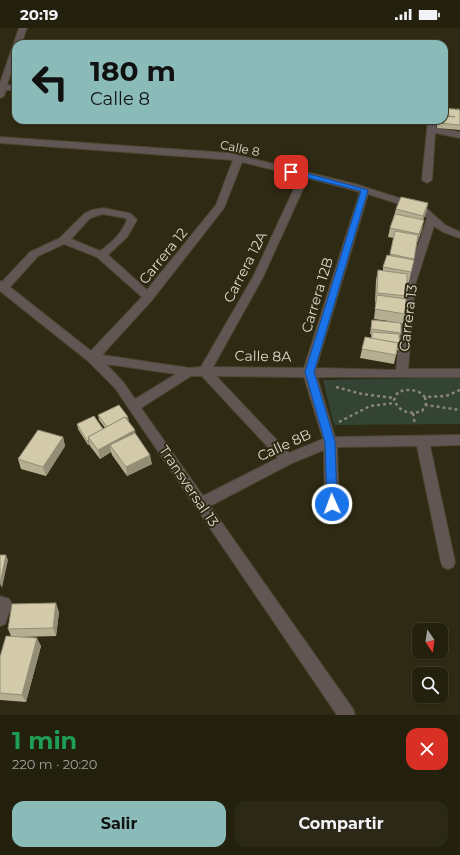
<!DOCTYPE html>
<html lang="es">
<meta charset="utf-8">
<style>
body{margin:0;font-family:Montserrat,sans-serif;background:#2b2817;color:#f1f3f6;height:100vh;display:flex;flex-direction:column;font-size:15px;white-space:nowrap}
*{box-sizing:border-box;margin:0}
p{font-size:13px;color:#a3a39e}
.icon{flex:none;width:22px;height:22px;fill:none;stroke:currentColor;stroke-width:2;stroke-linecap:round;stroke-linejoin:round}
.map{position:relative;height:687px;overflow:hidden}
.panel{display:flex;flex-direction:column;background:#23200e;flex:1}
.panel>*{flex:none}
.hud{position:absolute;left:12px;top:12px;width:436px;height:84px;border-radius:12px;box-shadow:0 1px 3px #0004,0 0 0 1px #403e2e;background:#8bbbb9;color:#111;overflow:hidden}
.needle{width:26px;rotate:167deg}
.fabs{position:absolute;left:412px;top:595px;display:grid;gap:8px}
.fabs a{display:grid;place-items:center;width:36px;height:36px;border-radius:8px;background:#23200e;box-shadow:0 1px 3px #0004,0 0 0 1px #403e2e;font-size:20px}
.pin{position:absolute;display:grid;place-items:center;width:34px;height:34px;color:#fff;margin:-17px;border-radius:8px;box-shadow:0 2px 6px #0006}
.me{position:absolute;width:44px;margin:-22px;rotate:358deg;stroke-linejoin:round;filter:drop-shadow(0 0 3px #0008)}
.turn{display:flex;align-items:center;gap:14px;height:84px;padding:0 12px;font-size:18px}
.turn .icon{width:52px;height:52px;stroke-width:2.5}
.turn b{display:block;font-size:28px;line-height:34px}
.round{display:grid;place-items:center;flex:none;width:42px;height:42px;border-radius:12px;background:#2b2817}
.headline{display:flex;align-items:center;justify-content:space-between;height:68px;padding:0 12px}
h1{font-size:24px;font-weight:700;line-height:30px;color:#1e9e55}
.cta{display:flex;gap:8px;margin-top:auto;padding:8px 12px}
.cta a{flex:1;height:46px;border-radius:12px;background:#8bbbb9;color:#111;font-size:16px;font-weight:700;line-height:46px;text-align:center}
.cta a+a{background:#2b2817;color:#f1f3f6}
.status{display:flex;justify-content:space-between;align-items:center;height:28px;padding:0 20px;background:#23200e;direction:ltr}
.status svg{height:11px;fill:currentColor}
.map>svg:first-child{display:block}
.green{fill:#334334}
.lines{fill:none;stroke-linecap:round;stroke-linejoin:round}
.minor-casing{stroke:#4b4631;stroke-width:2}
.path-far1{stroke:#8a8674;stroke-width:1.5;stroke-dasharray:2 2;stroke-linecap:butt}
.path{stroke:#8a8674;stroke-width:2.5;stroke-dasharray:3 3;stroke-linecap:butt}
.minor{fill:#625654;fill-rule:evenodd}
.wall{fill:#b5ae90}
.shaded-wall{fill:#938d76}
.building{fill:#d2caa8;stroke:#938d76}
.route{fill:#1a73e8;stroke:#114b97}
.labels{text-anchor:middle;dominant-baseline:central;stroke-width:4;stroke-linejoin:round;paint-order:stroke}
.far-street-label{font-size:12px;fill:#dfdcce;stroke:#2f2a13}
.street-label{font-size:14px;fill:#dfdcce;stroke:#2f2a13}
</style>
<div class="status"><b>20:19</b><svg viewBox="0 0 49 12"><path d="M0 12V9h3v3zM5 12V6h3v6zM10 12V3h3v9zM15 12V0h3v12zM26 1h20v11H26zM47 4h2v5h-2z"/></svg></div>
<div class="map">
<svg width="460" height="687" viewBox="0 0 460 687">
<rect width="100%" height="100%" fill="#2f2a13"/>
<!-- green -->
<polygon class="green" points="460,349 460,396 334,397 323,352"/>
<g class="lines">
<!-- minor casing -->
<g class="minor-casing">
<g id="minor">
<polygon points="19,0 27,0 21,16 16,16 16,29 7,57 16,58 16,62 6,62 4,68 0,70 0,55"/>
<polygon points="428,92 436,92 436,100 460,104 460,110 435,105 432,152 427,155 422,152"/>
<path d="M0 109 229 125 355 156 424 178 445 197 460 204V210L443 204 434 198 415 257 408 341H460V349H317L335 409 460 407V417L430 418 455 534 453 539 448 541 443 539 441 534 417 418 337 419 339 476 337 480 332 482 327 480 325 476 324 422 292 435 210 478 353 681 355 687H337L115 360 88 333 0 263V253L2 254 30 224 60 210 84 186 92 182 103 180 128 185 131 186 137 192 127 209 108 227 147 262 216 177 233 132 0 115ZM242 134 300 148 253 249 201 339 189 340 102 327 152 272 224 180ZM308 150 360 164 304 340 213 339 263 249ZM368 166 418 182 427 190 405 257 396 342 316 340ZM103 186 125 190 127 192C122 205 112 215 100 223L71 211 90 190ZM64 216 97 229 142 269 91 323 10 259 38 228ZM106 336 176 346 135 371 123 354ZM191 348H202L278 430 203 468 141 380ZM216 348 304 349 323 411 289 425Z"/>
<polygon points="0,568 9,571 12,576 5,596 0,598"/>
</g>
</g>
<!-- path-far1 -->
<polyline class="path-far1" points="453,81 460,81"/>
<!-- path -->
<g class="path">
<polyline points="336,359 362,366 394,370"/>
<path d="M460 362 446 368 425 369 419 364 412 362H405L398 364 394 372C399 384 410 387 422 383L426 377 460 382"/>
<polyline points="425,369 426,377"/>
<polyline points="413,385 415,397"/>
<polyline points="339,394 370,378 394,375"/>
</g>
<!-- minor -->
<use href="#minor" class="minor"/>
</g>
<!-- wall -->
<g class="wall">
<polygon points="444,80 460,82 460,102 437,100 437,92 444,92"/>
<polygon points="428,175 426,185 423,192 422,201 417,215 409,254 407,254 407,268 405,286 403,295 401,295 401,305 399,309 400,317 399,322 397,322 394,336 360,330 362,321 371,311 371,306 370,306 372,292 395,294 374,291 376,274 375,274 376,252 378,242 383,243 383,239 390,228 394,210 388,209 390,200 394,188 396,181"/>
<polygon points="98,387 129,393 128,394 152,436 127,448 112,427 111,424 100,431 90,418 90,417 88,417 78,401 77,396 103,401 105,400 99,392"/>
<polygon points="63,409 65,418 46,448 21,441 18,431"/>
<polygon points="59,584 56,608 21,609 41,618 26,674 0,672 0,629 11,608 8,601"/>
</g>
<!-- shaded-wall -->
<g class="shaded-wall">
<polygon points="428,175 426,185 421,197 423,188"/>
<polygon points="424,192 422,201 417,215 419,206"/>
<polygon points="128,389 129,393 108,404 107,399"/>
<polygon points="135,402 136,411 110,417 111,424 100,431 98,422"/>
<polygon points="63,409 65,418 46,448 43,439"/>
<polygon points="89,412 90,417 88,417 87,413"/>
<polygon points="150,427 152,436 127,448 126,439"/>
<polygon points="6,527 8,532 2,560 0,556"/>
<polygon points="56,575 59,584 56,608 53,600"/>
<polygon points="37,610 41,618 26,674 22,667"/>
</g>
<!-- building -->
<g class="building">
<polygon points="444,80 460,82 460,97 438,95 438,92 444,92 444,88 455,89 444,87"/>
<polygon points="401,169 428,175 423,188 396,181"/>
<polygon points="395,186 424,192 419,206 390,200"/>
<polygon points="395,203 418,207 414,231 390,226"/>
<polygon points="387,227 414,232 411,244 383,239"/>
<polygon points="378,242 407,246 407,268 377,265"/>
<polygon points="377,267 406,271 405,286 375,281"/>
<polygon points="372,292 401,295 401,305 371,301"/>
<polygon points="372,304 399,306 400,317 397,317 398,315 372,311"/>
<polygon points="365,309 398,315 396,327 362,321"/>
<polygon points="119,377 128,389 125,390 125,389 107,399 98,387"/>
<polygon points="94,388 103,401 88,409 89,412 87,413 77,396"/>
<polygon points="125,389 135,402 98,422 88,409"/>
<polygon points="38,402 63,409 43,439 18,431"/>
<polygon points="135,405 150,427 126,439 110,417"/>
<polygon points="0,527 6,527 0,556"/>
<polygon points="56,575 53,600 8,601 12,576"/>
<polygon points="6,608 37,610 22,667 0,665 0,629"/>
</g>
<!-- route -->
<polygon class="route" points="291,141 368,162 314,344 335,414 337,476 336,479 332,480 328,479 327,476 325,414 305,344 361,163 289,145 288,144"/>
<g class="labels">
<!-- far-street labels -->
<g class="far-street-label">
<text transform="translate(240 120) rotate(11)">Calle 8</text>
</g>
<!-- street labels -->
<g class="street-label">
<text transform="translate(163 228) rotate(-51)">Carrera 12</text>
<text transform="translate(245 239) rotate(-63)">Carrera 12A</text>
<text transform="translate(317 267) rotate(-73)">Carrera 12B</text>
<text transform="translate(408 290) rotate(-83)">Carrera 13</text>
<text transform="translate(263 328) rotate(1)">Calle 8A</text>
<text transform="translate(284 417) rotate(-25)">Calle 8B</text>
<text transform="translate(189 458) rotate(56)">Transversal 13</text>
</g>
</g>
</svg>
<div class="fabs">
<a><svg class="needle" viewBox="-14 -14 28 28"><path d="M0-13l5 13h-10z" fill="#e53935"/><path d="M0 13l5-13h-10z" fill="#a3a39e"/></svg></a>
<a><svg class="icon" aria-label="search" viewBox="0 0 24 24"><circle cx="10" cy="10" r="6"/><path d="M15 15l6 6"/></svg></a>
</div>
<div class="pin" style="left:291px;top:144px;background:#d93025"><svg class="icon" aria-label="arrive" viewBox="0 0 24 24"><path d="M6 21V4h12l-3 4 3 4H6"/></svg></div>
<svg class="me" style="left:332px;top:476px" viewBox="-20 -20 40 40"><circle r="17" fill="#1a73e8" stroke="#fff" stroke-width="3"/><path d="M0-11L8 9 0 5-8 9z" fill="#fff"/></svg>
<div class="hud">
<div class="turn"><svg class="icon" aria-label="left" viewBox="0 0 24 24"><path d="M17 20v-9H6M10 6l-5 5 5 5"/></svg><div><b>180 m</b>Calle 8</div></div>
</div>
</div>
<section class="panel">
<div class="headline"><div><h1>1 min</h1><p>220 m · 20:20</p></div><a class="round" style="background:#d93025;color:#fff"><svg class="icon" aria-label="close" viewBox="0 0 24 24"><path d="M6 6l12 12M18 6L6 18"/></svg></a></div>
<div class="cta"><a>Salir</a><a>Compartir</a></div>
</section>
